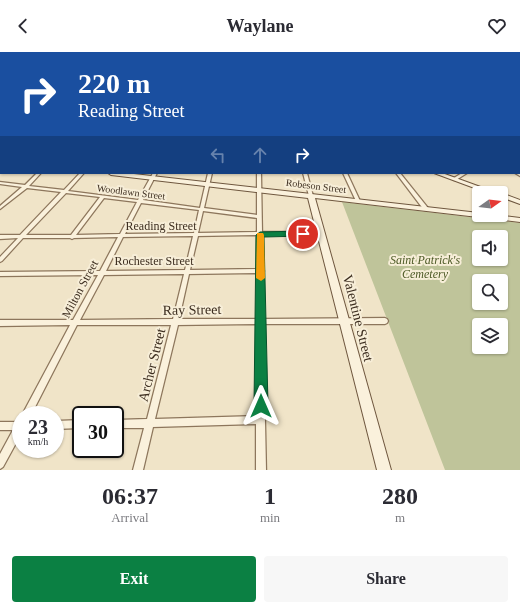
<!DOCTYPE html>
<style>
body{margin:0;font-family:Georgia,serif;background:#f7f7f7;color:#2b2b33;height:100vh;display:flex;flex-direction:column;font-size:15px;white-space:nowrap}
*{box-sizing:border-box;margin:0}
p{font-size:13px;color:#7c7c81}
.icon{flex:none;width:22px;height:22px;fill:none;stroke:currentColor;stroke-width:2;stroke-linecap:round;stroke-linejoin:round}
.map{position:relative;height:418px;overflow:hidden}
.side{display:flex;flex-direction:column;background:#fff;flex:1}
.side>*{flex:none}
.hud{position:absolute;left:0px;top:0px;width:520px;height:122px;box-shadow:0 1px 3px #0004;background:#1a4fa0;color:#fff;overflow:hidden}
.needle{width:26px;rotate:76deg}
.buttons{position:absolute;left:472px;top:134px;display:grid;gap:8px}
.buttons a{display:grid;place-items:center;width:36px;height:36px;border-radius:4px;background:#fff;box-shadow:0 1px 3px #0004;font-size:20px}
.speed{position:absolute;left:12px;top:354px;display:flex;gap:8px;font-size:20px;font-weight:700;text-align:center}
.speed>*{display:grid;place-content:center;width:52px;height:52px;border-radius:50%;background:#fff;box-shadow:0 1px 3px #0004;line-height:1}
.speed small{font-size:10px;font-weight:400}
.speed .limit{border:2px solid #111;border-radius:6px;background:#fff;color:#111}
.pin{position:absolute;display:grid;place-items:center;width:34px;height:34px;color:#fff;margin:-17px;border:2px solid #fff;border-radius:50%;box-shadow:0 1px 4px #0007}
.me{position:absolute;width:44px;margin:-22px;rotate:0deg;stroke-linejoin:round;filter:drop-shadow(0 0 3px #0008)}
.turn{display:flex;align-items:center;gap:14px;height:84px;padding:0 12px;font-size:18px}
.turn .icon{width:52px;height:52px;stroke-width:2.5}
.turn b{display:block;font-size:28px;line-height:34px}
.lanes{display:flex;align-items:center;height:38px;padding:0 12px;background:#0003;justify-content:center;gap:20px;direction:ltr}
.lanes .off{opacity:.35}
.eta{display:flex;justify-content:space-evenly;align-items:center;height:68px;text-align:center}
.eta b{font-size:24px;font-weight:600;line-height:28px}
.action{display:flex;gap:8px;margin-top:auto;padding:8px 12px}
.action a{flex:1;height:46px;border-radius:4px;background:#0b8043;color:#fff;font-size:16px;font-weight:600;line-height:46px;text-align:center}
.action a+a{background:#f7f7f7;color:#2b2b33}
header{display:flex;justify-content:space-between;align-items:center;height:52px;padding:0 12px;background:#fff;font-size:18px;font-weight:600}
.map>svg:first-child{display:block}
.cemetery{fill:#bfc49a;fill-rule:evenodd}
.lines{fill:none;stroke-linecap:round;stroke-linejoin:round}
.street-casing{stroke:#8d765c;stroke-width:2.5}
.secondary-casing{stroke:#6f573f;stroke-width:2}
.highway-casing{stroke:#5b4430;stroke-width:2}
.street{fill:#faf1dc;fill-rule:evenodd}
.secondary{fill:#faf1dc;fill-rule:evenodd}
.highway{fill:#e0a458;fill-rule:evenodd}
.route{fill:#0b8043;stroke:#07532c}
.slow{fill:#f59e0b}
.labels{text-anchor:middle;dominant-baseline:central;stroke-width:4;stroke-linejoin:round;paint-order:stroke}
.far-street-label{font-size:10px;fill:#3d2e20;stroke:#f7eed8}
.street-label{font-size:12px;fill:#3d2e20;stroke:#f7eed8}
.park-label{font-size:12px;font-style:italic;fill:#4d5a26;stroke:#f7eed8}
.near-street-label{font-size:14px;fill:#3d2e20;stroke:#f7eed8}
</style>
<header><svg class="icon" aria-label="back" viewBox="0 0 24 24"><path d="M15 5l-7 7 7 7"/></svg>Waylane<svg class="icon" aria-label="heart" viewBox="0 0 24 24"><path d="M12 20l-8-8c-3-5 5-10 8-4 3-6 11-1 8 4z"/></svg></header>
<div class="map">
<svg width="520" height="418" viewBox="0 0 520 418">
<rect width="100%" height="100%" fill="#f0e4c8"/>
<!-- cemetery -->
<path class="cemetery" d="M342 150 520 171V418H445ZM479 185H501V207H479ZM479 229H501V251H479ZM479 273H501V295H479Z"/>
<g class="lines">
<!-- street casing -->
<g class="street-casing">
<g id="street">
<rect x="0" y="62" width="1" height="2"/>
<rect x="519" y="67" width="1" height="2"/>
<rect x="519" y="79" width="1" height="2"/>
<rect x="0" y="83" width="1" height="2"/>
<rect x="519" y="87" width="1" height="3"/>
<rect x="0" y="94" width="1" height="3"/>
<rect x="519" y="106" width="1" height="2"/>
<rect x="0" y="116" width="1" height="3"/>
<path d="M37 121H41L29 134 64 138 80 121H84L68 139 138 148 153 121H157L143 148 200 156 208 121H212L204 156 257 163V121H261L262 180H322L324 181 322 182 262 183V217L264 219 263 221V267L385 266 387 267 388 269 387 271 385 272H263L266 418H256V372L153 375 143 418H133L144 376H115V368L147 367 171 273H77L31 363H22L70 273 0 274V268H73L98 223 0 224V220L100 219 118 185 74 186 72 187 70 186H23L2 209 0 210V205L18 186 0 187V183H20L61 140 27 136 0 157V154L22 135 0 132V130L25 133ZM66 141 100 145 71 183H26ZM104 146 137 150 120 182 76 183ZM141 151 199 158 194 181 125 182ZM203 159 257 166V180L198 181ZM257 183V217L190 218 198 184ZM193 184 185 218 106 219 123 185ZM257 221V267H179L189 222ZM184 222 173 267 80 268 104 223ZM257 272 256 364 155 367 178 273Z"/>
<polygon points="303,121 307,121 313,144 312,145 311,145 309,144"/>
<polygon points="343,121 347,121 360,149 360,150 356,150 356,149"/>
<polygon points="396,121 400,121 428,156 428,158 424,158"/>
<polygon points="462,121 467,121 456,128 454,128 454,126"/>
<polygon points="515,121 520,121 520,124"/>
<polygon points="81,368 81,376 55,377 55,369"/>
<polygon points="21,369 21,382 3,415 0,417 0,402 13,378 0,378 0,370 19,370"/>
</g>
</g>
<!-- secondary casing -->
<g class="secondary-casing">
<g id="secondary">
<rect x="519" y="60" width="1" height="2"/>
<rect x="0" y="64" width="1" height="2"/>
<rect x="0" y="106" width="1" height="4"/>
<polygon points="108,121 125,121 479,161 479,163 494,163 520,166 520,170 315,146 391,418 377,418 308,146 111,123"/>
<polygon points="434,121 442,121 497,141 488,141"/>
<polygon points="501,141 520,148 520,152 501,145"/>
</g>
</g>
<!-- highway casing -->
<g class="highway-casing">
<rect id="highway" x="519" y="71" width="1" height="2"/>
</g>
<!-- street -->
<use href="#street" class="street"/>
<!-- secondary -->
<use href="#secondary" class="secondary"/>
<!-- highway -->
<use href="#highway" class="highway"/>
</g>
<!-- sky -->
<linearGradient id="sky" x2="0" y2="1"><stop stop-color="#8fbad6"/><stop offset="0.48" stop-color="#f8f3e6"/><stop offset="1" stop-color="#f8f3e6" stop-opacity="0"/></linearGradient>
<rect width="520" height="112" fill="url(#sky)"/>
<!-- route -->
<polygon class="route" points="303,179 307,182 306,184 264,185 268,354 266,359 261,361 256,359 254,354 256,183 260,180"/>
<!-- slow -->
<polygon class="slow" points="257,181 263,181 264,183 265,226 261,229 256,226"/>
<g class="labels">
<!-- far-street labels -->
<g class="far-street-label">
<text transform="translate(316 134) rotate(7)">Robeson Street</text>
<text transform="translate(131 140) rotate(7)">Woodlawn Street</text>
</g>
<!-- street labels -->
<g class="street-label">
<text x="161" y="174">Reading Street</text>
<text x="154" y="209">Rochester Street</text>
<text transform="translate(80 237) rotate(-62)">Milton Street</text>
</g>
<!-- park labels -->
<g class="park-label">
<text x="425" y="208">Saint Patrick's<tspan x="425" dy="14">Cemetery</tspan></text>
</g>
<!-- near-street labels -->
<g class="near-street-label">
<text transform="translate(192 258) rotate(-1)">Ray Street</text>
<text transform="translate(358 266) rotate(76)">Valentine Street</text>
<text transform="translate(152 313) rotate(-76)">Archer Street</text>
</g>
</g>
</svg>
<div class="buttons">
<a><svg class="needle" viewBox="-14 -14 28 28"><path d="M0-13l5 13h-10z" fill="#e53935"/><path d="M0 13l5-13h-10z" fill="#7c7c81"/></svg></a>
<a><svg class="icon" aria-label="sound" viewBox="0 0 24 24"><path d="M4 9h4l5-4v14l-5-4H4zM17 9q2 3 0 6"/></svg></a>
<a><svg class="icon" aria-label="search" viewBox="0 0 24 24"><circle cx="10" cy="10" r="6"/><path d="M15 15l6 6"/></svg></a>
<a><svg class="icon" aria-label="layers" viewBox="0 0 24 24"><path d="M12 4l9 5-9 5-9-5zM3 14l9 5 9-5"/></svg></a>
</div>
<div class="speed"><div>23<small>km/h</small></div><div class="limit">30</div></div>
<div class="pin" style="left:303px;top:182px;background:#d93025"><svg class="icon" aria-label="arrive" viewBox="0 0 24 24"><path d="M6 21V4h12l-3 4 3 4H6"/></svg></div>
<svg class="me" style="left:261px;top:354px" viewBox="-20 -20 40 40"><path d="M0-17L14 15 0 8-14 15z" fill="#0b8043" stroke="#fff" stroke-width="4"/></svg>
<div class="hud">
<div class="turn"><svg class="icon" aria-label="right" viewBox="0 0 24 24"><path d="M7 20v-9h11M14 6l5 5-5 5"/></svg><div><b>220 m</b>Reading Street</div></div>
<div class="lanes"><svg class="icon off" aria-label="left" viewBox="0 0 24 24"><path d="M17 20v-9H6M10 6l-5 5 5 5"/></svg><svg class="icon off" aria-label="ahead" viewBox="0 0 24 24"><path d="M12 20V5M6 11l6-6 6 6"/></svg><svg class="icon" aria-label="right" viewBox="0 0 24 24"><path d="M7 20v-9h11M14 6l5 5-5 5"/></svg></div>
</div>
</div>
<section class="side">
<div class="eta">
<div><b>06:37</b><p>Arrival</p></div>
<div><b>1</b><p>min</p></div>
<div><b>280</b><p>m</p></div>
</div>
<div class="action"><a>Exit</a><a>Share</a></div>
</section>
